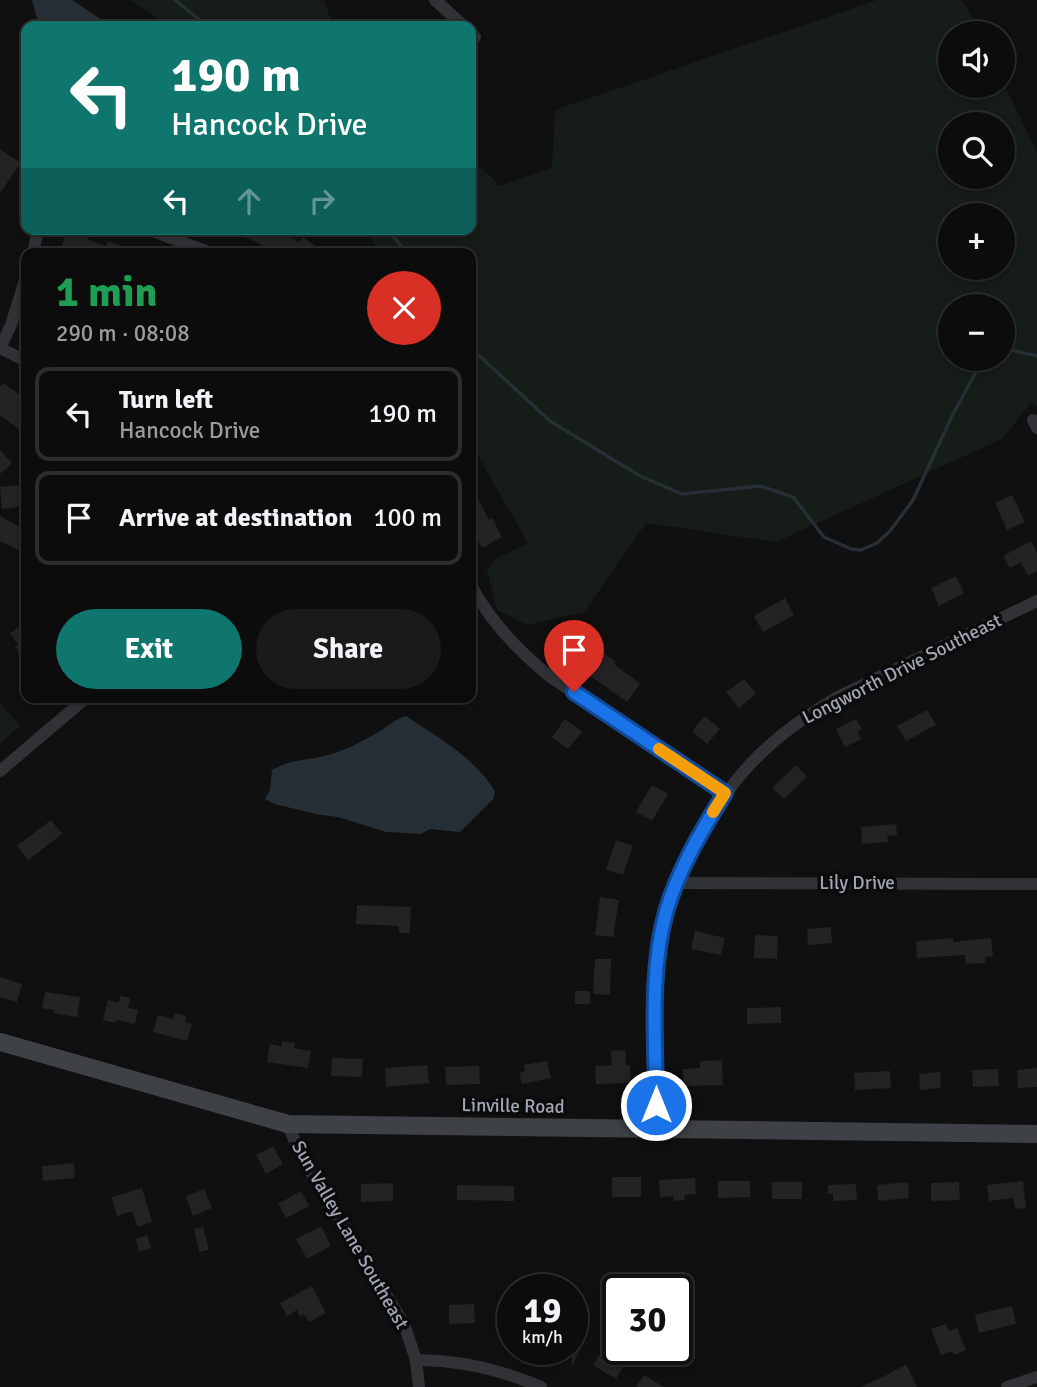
<!DOCTYPE html>
<meta charset="utf-8">
<style>
body{margin:0;font-family:Signika,sans-serif;background:#1a1a1b;color:#f1f3f6;height:100vh;display:flex;flex-direction:column;font-size:26px;white-space:nowrap}
*{box-sizing:border-box;margin:0}
p{font-size:23px;color:#9a9b9d}
.icon{flex:none;width:38px;height:38px;fill:none;stroke:currentColor;stroke-width:2;stroke-linecap:round;stroke-linejoin:round}
.map{position:relative;flex:1;overflow:hidden}
.side{position:absolute;left:21px;top:248px;width:455px;height:455px;display:flex;flex-direction:column;background:#0c0c0d;border-radius:14px;box-shadow:0 4px 10px #0003,0 0 0 2px #2c2c2e}
.side>*{flex:none}
.banner{position:absolute;left:21px;top:21px;width:455px;height:214px;border-radius:14px;box-shadow:0 4px 10px #0003,0 0 0 2px #2c2c2e;background:#0f766e;color:#fff;overflow:hidden}
.fabs{position:absolute;left:938px;top:21px;display:grid;gap:14px}
.fabs a{display:grid;place-items:center;width:77px;height:77px;border-radius:50%;background:#0c0c0d;box-shadow:0 4px 10px #0003,0 0 0 2px #2c2c2e;font-size:35px}
.speed{position:absolute;left:497px;top:1274px;display:flex;gap:14px;font-size:35px;font-weight:700;text-align:center}
.speed>*{display:grid;place-content:center;width:91px;height:91px;border-radius:50%;background:#0c0c0d;box-shadow:0 4px 10px #0003,0 0 0 2px #2c2c2e;line-height:1}
.speed small{font-size:18px;font-weight:400}
.speed .limit{border:4px solid #111;border-radius:10px;background:#fff;color:#111}
.pin{position:absolute;display:grid;place-items:center;width:60px;height:60px;color:#fff;margin:-72px -30px;border-radius:50% 50% 50% 0;rotate:-45deg;box-shadow:0 0 7px #0007}
.pin .icon{rotate:45deg}
.me{position:absolute;width:77px;margin:-38px;rotate:0deg;stroke-linejoin:round;filter:drop-shadow(0 0 5px #0008)}
.turn{display:flex;align-items:center;gap:24px;height:147px;padding:0 35px;font-size:32px}
.turn .icon{width:91px;height:91px;stroke-width:2.5}
.turn b{display:block;font-size:49px;line-height:60px}
.lanes{display:flex;align-items:center;height:66px;padding:0 35px;background:#0003;justify-content:center;gap:35px;direction:ltr}
.lanes .off{opacity:.35}
.round{display:grid;place-items:center;flex:none;width:74px;height:74px;border-radius:37px;background:#1a1a1b}
.head{display:flex;align-items:center;justify-content:space-between;height:119px;padding:0 35px}
h1{font-size:42px;font-weight:800;line-height:52px;color:#1e9e55}
.primary-button{display:flex;gap:14px;margin-top:auto;padding:14px 35px}
.primary-button a{flex:1;height:80px;border-radius:42px;background:#0f766e;color:#fff;font-size:28px;font-weight:800;line-height:80px;text-align:center}
.primary-button a+a{background:#1a1a1b;color:#f1f3f6}
ul{padding:0;list-style:none}
li{display:flex;align-items:center;gap:21px;height:94px;margin:0 14px 10px;padding:0 21px;border:4px solid #2c2c2e;border-radius:14px}
li div{flex:1}
li b{display:block;font-size:26px}
li em{font-style:normal}
.map>svg:first-child{display:block}
.green{fill:#161c17;fill-rule:evenodd}
.water{fill:#262f35}
.lines{fill:none;stroke-linecap:round;stroke-linejoin:round}
.stream{stroke:#262f35;stroke-width:3.5}
.building{fill:#232325}
.street{stroke:#313236;stroke-width:12}
.secondary{stroke:#3e4146;stroke-width:18}
.route-casing{stroke:#114b97;stroke-width:18}
.route{stroke:#1a73e8;stroke-width:12}
.slow{stroke:#f59e0b;stroke-width:12}
.labels{text-anchor:middle;dominant-baseline:central;stroke-width:7;stroke-linejoin:round;paint-order:stroke}
.street-label{font-size:19px;fill:#a0a6b3;stroke:#0b0b0c}
</style>
<div class="map">
<svg width="1037" height="1387" viewBox="0 0 1037 1387">
<rect width="100%" height="100%" fill="#101011"/>
<!-- green -->
<g class="green">
<polygon points="131,0 324,0 333,26 169,26"/>
<path d="M877 0H959L965 4 979 33H950V86H1003V82L1037 152V407L1031 403 1002 439 776 542 646 523 584 612 527 625 497 610 487 571 495 559 528 543 471 444V254H382L363 229H471V158L500 186 552 168 555 110ZM950 124H1003V177H950ZM950 215H1003V268H950ZM950 306H1003V359H950Z"/>
<polygon points="0,702 20,726 0,744"/>
</g>
<!-- water -->
<g class="water">
<polygon points="32,0 72,0 111,26 46,26 37,18"/>
<path d="M406 716C436 736 478 760 495 792L493 799 460 832 430 829 421 834 386 832 338 817 321 815 274 804 265 799 270 790 272 770C293 758 309 761 331 754 346 750 363 741 377 733 387 727 394 720 406 716Z"/>
</g>
<g class="lines">
<!-- stream -->
<g class="stream">
<polyline points="175,0 207,26"/>
<polyline points="388,229 407,254"/>
<polyline points="471,348 550,421 640,476 682,494 760,486 793,497 824,537 851,549 861,550 877,543 890,531 913,500 952,416 983,359"/>
<polyline points="1003,348 1037,356"/>
</g>
</g>
<!-- building -->
<g class="building">
<polygon points="0,149 21,163 0,193"/>
<polygon points="68,229 89,235 87,239 106,246 108,241 121,245 119,250 125,254 59,254"/>
<polygon points="278,229 299,242 303,237 326,254 276,254 254,241 226,230"/>
<polygon points="3,383 26,399 26,434 0,415 0,387"/>
<polygon points="0,450 12,463 0,474"/>
<polygon points="26,484 26,506 2,509 0,487"/>
<polygon points="471,485 489,520 492,518 502,537 482,548 477,539 474,540 471,534"/>
<polygon points="1012,495 1025,522 1007,530 995,503"/>
<polygon points="0,516 26,530 18,550 0,541"/>
<polygon points="1031,541 1037,553 1037,571 1028,576 1021,562 1010,568 1003,556"/>
<polygon points="956,576 964,593 939,606 931,588"/>
<polygon points="785,598 794,615 763,632 754,616"/>
<polygon points="26,623 26,664 15,647 18,645 10,633"/>
<polygon points="599,649 616,662 614,664 640,684 627,702 582,670"/>
<polygon points="744,679 756,694 739,708 726,692"/>
<polygon points="927,710 936,725 906,741 897,726"/>
<polygon points="705,716 720,729 707,744 692,731"/>
<polygon points="565,719 582,732 568,749 552,737"/>
<polygon points="856,719 862,729 857,732 861,739 845,747 836,729"/>
<polygon points="796,765 807,777 784,799 772,788"/>
<polygon points="652,785 668,794 652,821 636,812"/>
<polygon points="51,820 62,834 28,860 17,846"/>
<polygon points="896,824 897,835 887,836 888,842 862,844 861,827"/>
<polygon points="616,840 633,846 623,875 606,870"/>
<polygon points="600,897 619,900 613,937 595,935"/>
<polygon points="357,905 411,907 410,933 399,933 399,926 356,924"/>
<polygon points="831,927 832,943 808,945 807,929"/>
<polygon points="695,931 725,938 721,955 691,949"/>
<polygon points="755,935 778,936 777,959 754,958"/>
<polygon points="953,938 953,942 991,938 993,956 985,957 986,963 966,964 965,955 917,958 916,941"/>
<polygon points="595,959 611,959 610,995 593,994"/>
<polygon points="0,977 22,984 17,1002 0,997"/>
<rect x="575" y="991" width="15" height="13"/>
<polygon points="45,992 80,997 77,1017 53,1013 54,1010 42,1008"/>
<polygon points="120,996 130,998 128,1008 138,1010 135,1024 117,1020 116,1023 103,1020 108,1000 119,1003"/>
<polygon points="781,1007 781,1023 747,1024 747,1008"/>
<polygon points="175,1013 186,1016 185,1022 192,1024 187,1041 153,1032 158,1015 173,1019"/>
<polygon points="282,1041 295,1043 294,1048 311,1051 308,1068 267,1062 270,1044 281,1046"/>
<polygon points="625,1050 626,1065 630,1065 631,1083 596,1084 595,1066 612,1065 611,1051"/>
<polygon points="332,1058 363,1059 362,1077 331,1076"/>
<polygon points="722,1060 723,1085 684,1086 683,1069 700,1068 700,1061"/>
<polygon points="547,1061 551,1078 522,1084 519,1073 525,1071 524,1065"/>
<polygon points="427,1065 429,1083 386,1087 385,1068"/>
<polygon points="479,1066 480,1084 446,1085 445,1067"/>
<polygon points="1037,1068 1037,1087 1018,1088 1017,1070"/>
<polygon points="998,1069 999,1086 973,1087 972,1070"/>
<polygon points="890,1071 891,1088 855,1090 854,1073"/>
<polygon points="940,1072 941,1088 920,1090 919,1074"/>
<polygon points="273,1146 283,1164 266,1174 256,1155"/>
<polygon points="74,1163 75,1178 43,1181 42,1166"/>
<rect x="612" y="1177" width="29" height="20"/>
<polygon points="695,1178 696,1194 684,1195 685,1200 674,1201 673,1196 660,1197 659,1180"/>
<polygon points="718,1181 750,1181 750,1197 718,1198"/>
<polygon points="1023,1181 1026,1208 1015,1209 1013,1198 989,1201 987,1185"/>
<rect x="772" y="1182" width="30" height="17"/>
<polygon points="908,1182 909,1198 878,1201 877,1185"/>
<polygon points="959,1182 960,1200 931,1201 931,1183"/>
<polygon points="393,1183 393,1201 361,1202 361,1184"/>
<polygon points="856,1184 857,1200 833,1201 833,1194 828,1194 828,1185"/>
<polygon points="457,1185 514,1186 514,1201 457,1200"/>
<polygon points="142,1188 152,1222 138,1227 132,1211 117,1216 112,1197"/>
<polygon points="204,1189 212,1208 193,1216 186,1196"/>
<polygon points="301,1191 309,1206 286,1218 278,1204"/>
<polygon points="321,1226 331,1246 307,1259 296,1239"/>
<polygon points="203,1227 209,1250 199,1252 194,1229"/>
<polygon points="147,1235 151,1248 139,1252 136,1239"/>
<polygon points="312,1286 326,1313 309,1322 304,1314 300,1317 297,1310 287,1316 280,1303"/>
<polygon points="474,1304 475,1323 449,1324 449,1305"/>
<polygon points="1012,1306 1016,1324 979,1333 975,1315"/>
<polygon points="500,1312 513,1315 513,1332 495,1327"/>
<polygon points="946,1324 949,1331 957,1328 966,1350 954,1355 953,1351 941,1355 931,1329"/>
<polygon points="572,1335 584,1341 572,1367"/>
<polygon points="603,1349 626,1363 616,1379 593,1365"/>
<polygon points="906,1364 917,1387 860,1387 885,1376"/>
<polygon points="644,1375 664,1387 636,1387"/>
</g>
<g class="lines">
<!-- street -->
<g class="street">
<polyline points="435,0 464,26"/>
<polyline points="471,33 475,37"/>
<polyline points="147,229 214,254"/>
<polyline points="33,254 38,229"/>
<polyline points="0,348 11,325 26,277"/>
<polyline points="0,348 26,361"/>
<polyline points="1033,420 1037,428"/>
<path d="M471 585C491 623 519 652 552 678L725 793"/>
<polyline points="0,771 86,698"/>
<polyline points="677,883 1037,884"/>
<polyline points="288,1124 299,1152 404,1324 416,1360 419,1387"/>
<path d="M656 1130C656 1068 651 1004 660 943 664 913 676 885 689 858 725 782 765 739 838 697L1037 601"/>
<path d="M416 1360C460 1360 502 1370 541 1387"/>
<polyline points="1007,1387 1037,1377"/>
</g>
<!-- secondary -->
<polyline class="secondary" points="0,1042 288,1124 1037,1134"/>
</g>
<g class="lines">
<!-- route casing -->
<g class="route-casing">
<path id="route" d="M574 692 725 793C702 830 678 870 666 912 649 974 656 1042 656 1105"/>
</g>
<!-- route -->
<use href="#route" class="route"/>
<!-- slow -->
<polyline class="slow" points="659,749 725,793 713,812"/>
</g>
<g class="labels">
<!-- street labels -->
<g class="street-label">
<text transform="translate(902 669) rotate(-27)">Longworth Drive Southeast</text>
<text x="857" y="883">Lily Drive</text>
<text transform="translate(513 1106) rotate(1)">Linville Road</text>
<text transform="translate(350 1235) rotate(60)">Sun Valley Lane Southeast</text>
</g>
</g>
</svg>
<div class="fabs">
<a><svg class="icon" aria-label="sound" viewBox="0 0 24 24"><path d="M4 9h4l5-4v14l-5-4H4zM17 9q2 3 0 6"/></svg></a>
<a><svg class="icon" aria-label="search" viewBox="0 0 24 24"><circle cx="10" cy="10" r="6"/><path d="M15 15l6 6"/></svg></a>
<a>+</a>
<a>−</a>
</div>
<div class="speed"><div>19<small>km/h</small></div><div class="limit">30</div></div>
<div class="pin" style="left:574px;top:692px;background:#d93025"><svg class="icon" aria-label="arrive" viewBox="0 0 24 24"><path d="M6 21V4h12l-3 4 3 4H6"/></svg></div>
<svg class="me" style="left:656px;top:1105px" viewBox="-20 -20 40 40"><circle r="17" fill="#1a73e8" stroke="#fff" stroke-width="3"/><path d="M0-11L8 9 0 5-8 9z" fill="#fff"/></svg>
<div class="banner">
<div class="turn"><svg class="icon" aria-label="left" viewBox="0 0 24 24"><path d="M17 20v-9H6M10 6l-5 5 5 5"/></svg><div><b>190 m</b>Hancock Drive</div></div>
<div class="lanes"><svg class="icon" aria-label="left" viewBox="0 0 24 24"><path d="M17 20v-9H6M10 6l-5 5 5 5"/></svg><svg class="icon off" aria-label="ahead" viewBox="0 0 24 24"><path d="M12 20V5M6 11l6-6 6 6"/></svg><svg class="icon off" aria-label="right" viewBox="0 0 24 24"><path d="M7 20v-9h11M14 6l5 5-5 5"/></svg></div>
</div>
<section class="side">
<div class="head"><div><h1>1 min</h1><p>290 m · 08:08</p></div><a class="round" style="background:#d93025;color:#fff"><svg class="icon" aria-label="close" viewBox="0 0 24 24"><path d="M6 6l12 12M18 6L6 18"/></svg></a></div>
<ul>
<li><svg class="icon" aria-label="left" viewBox="0 0 24 24"><path d="M17 20v-9H6M10 6l-5 5 5 5"/></svg><div><b>Turn left</b><p>Hancock Drive</p></div><em>190 m</em></li>
<li><svg class="icon" aria-label="arrive" viewBox="0 0 24 24"><path d="M6 21V4h12l-3 4 3 4H6"/></svg><div><b>Arrive at destination</b></div><em>100 m</em></li>
</ul>
<div class="primary-button"><a>Exit</a><a>Share</a></div>
</section>
</div>
